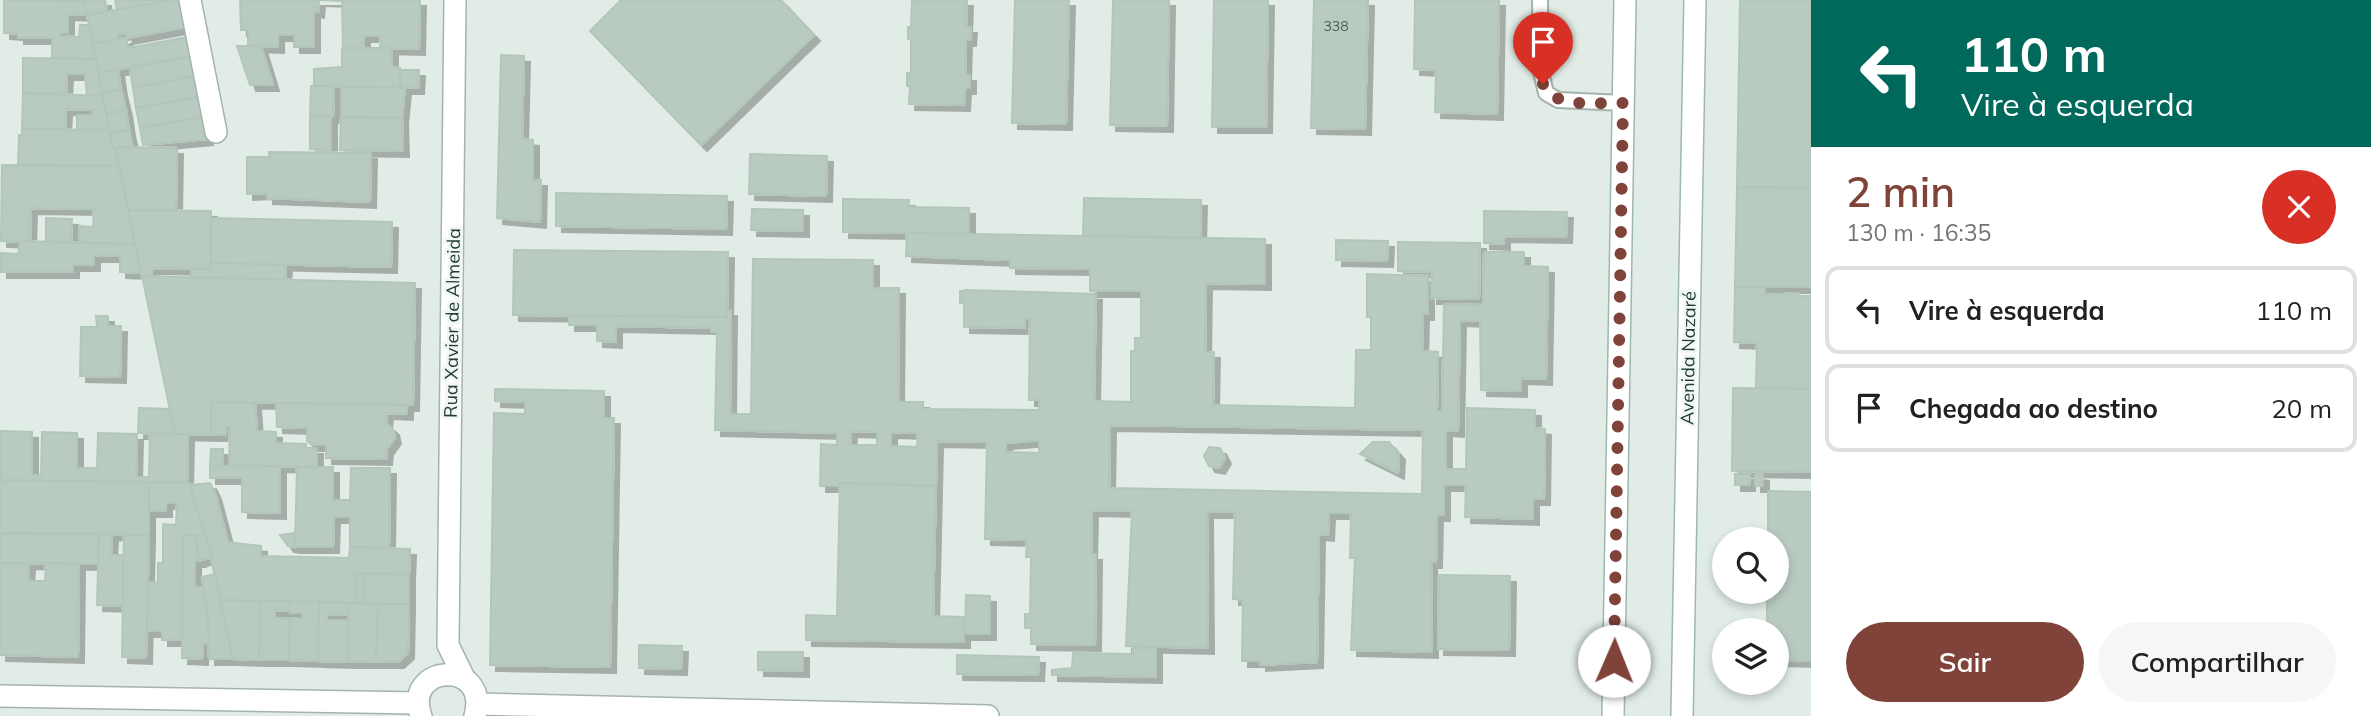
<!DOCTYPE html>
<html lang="pt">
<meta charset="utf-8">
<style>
body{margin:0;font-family:Mulish,sans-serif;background:#f6f6f6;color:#202124;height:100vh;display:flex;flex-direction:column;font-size:26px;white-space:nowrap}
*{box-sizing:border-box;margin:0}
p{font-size:23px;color:#757577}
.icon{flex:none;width:38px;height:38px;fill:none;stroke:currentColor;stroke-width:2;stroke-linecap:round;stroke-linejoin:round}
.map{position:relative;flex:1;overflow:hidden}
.details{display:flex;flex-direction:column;background:#fff;width:560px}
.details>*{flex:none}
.guide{background:#00695c;color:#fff;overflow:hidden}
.buttons{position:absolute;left:1712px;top:527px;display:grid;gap:14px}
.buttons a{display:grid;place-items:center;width:77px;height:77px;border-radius:50%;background:#fff;box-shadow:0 4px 10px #0003;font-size:35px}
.pin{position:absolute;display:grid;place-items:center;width:60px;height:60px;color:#fff;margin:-72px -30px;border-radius:50% 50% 50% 0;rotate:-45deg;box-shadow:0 0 7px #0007}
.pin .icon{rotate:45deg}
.me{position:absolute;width:77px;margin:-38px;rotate:1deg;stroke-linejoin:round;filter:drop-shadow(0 0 5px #0008)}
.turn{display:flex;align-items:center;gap:24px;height:147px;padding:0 35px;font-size:32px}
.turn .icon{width:91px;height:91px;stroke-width:2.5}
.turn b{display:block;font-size:49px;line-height:60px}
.round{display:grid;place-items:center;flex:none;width:74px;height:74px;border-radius:37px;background:#f6f6f6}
.overview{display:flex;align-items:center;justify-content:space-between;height:119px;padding:0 35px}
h1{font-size:42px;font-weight:600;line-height:52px;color:#80433a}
.primary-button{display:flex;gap:14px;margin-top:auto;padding:14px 35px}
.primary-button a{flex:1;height:80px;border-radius:42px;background:#80433a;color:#fff;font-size:28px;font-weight:600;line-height:80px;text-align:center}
.primary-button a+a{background:#f6f6f6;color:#202124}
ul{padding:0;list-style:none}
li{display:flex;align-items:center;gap:21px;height:88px;margin:0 14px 10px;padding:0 21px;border:4px solid #e0e0e0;border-radius:14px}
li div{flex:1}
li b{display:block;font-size:26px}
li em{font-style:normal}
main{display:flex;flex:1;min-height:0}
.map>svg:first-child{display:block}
.building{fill:#b9cac1;stroke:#b3c6bc;stroke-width:2;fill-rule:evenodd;filter:url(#shadow)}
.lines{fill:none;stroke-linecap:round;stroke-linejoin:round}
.service-casing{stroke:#a4b4ad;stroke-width:18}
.minor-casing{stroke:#a4b4ad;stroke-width:24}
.secondary-casing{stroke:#9fb8ad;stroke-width:24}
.service{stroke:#fff;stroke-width:14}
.minor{stroke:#fff;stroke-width:21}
.secondary{stroke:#fff;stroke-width:21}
.route{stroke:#80433a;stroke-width:12;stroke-dasharray:0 21.6}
.labels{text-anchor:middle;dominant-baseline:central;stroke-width:6;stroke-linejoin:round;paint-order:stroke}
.number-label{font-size:14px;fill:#476056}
.street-label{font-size:18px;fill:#213d33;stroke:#f1f8f4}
</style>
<main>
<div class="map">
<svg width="1811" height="716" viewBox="0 0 1811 716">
<defs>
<filter id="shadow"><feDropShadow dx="6" dy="6" stdDeviation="0" flood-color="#0004"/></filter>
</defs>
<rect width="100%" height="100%" fill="#e1ece6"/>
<!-- building -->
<g class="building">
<polygon points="4,0 85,1 87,15 68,14 68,33 60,33 60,36 79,37 80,25 89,25 96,59 52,59 52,38 18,38 18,34 4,33"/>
<polygon points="105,0 107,12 87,15 84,0"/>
<polygon points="115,0 172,0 117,10"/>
<polygon points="172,0 181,0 186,27 127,38 126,33 117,35 118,40 93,44 87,15"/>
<polygon points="240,0 319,0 318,12 314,11 314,47 294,47 294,35 278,35 278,47 248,46 248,30 241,30"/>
<polygon points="319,0 420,0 419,49 380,48 381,36 364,36 364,48 343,48 342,1"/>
<polygon points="621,0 781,0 814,35 701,145 590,31"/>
<polygon points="912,0 967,0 966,27 971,27 970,40 966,40 965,75 970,75 970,88 965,88 964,105 909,104 910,87 907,86 907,73 911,73 911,39 908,39 908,27 911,27"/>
<polygon points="1015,0 1069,0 1066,124 1012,123"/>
<polygon points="1113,0 1169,0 1167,126 1110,125"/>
<polygon points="1214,0 1268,0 1266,127 1212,127"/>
<polygon points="1314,0 1368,0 1365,129 1311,128"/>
<polygon points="1415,0 1499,0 1497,114 1435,112 1436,70 1414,69"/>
<polygon points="1740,0 1811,0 1811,188 1737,187"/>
<polygon points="188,37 192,56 98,73 93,44 126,38 128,48"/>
<polygon points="237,46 261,46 273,85 250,85"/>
<polygon points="342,48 392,48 392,67 400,68 400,88 314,86 314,69 342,67"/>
<polygon points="501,55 524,56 522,139 533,140 533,180 541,180 540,222 497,218"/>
<polygon points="192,56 195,76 133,88 130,68"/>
<polygon points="23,58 96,59 103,96 87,96 85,74 67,74 66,95 23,93"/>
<polygon points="118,70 121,90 102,93 98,73"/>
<polygon points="400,70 419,70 418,88 400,88"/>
<polygon points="195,76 199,97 136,108 133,88"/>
<polygon points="311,86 334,86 333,117 310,116"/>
<polygon points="341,87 405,88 402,118 341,117"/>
<polygon points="121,90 126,110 106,114 102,93"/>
<polygon points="23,93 103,96 109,130 77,129 77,115 92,115 92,110 66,109 65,129 22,129"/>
<polygon points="199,97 203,117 140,128 136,108"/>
<polygon points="126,110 129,130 110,134 106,114"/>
<polygon points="310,116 331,117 331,150 310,149"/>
<polygon points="203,117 207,139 143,145 140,128"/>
<polygon points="341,117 402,118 403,151 340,150"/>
<polygon points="22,129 109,130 119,166 18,165 19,135 22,135"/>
<polygon points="129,130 133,148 112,148 110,134"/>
<polygon points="116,147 177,148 176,210 128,210"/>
<polygon points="269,152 371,153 370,202 267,198 267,193 247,194 247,157 269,157"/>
<polygon points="750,154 827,156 826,196 749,194"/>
<polygon points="2,165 119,166 135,244 79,243 79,226 93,227 94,209 31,208 30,242 1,241"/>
<polygon points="1737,187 1811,188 1811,287 1735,287"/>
<polygon points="556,193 727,196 726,229 556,226"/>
<polygon points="1084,198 1201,200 1200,238 1083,236"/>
<polygon points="843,199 909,200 908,207 969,208 969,234 843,232"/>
<polygon points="752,209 803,210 803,231 751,230"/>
<polygon points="128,210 211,211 210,269 152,268 151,277 142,276"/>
<polygon points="1484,211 1567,212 1566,237 1504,236 1504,244 1484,243"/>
<polygon points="46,218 72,219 71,243 46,242"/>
<polygon points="211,218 392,222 391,267 211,263"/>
<path d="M907 233 1265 239V284L1206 283 1205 352H1214L1213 405 1355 408 1356 350H1371V317H1367V274L1428 276V314H1423L1422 351 1438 352 1437 411H1442L1444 304 1483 305 1484 252H1524V266L1548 267 1546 379 1521 378V391L1481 390 1480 321 1460 320 1458 431 1446 430V469H1466L1467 408 1535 410V428L1545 429 1544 499H1533V519L1465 517 1466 485H1444V515H1437L1436 562H1431L1432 652 1351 650 1355 558H1350L1351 513H1329L1328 535 1319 534 1317 662 1260 665V661H1242L1243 600 1233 599 1235 512H1207L1208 648 1126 646 1132 511 1092 510 1091 554H1096L1095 645 1031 644V628H1025V614H1030L1031 557H1026L1027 540 985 539 987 442 937 441 936 486 840 483 839 486H820L821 444 837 445V433L715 430 717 332H711V328L616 326V342L597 341V325H569V315L727 317V310H731L730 414H751L753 259 873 260V288H899L898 402H923V409L1039 410V400H1029L1030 319H1025V328L964 327V303H960V291L966 290 1096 294 1094 401 1131 402V351H1135V338H1141V291H1090V269L1010 268V260L906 256ZM1110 425 1423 430 1422 494 1109 488ZM851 431 877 432V445H850ZM891 432 918 433 917 447 891 446ZM1031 441H1039V453L1006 452V443Z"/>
<polygon points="1336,240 1388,241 1387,261 1336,260"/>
<polygon points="21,241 135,244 141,273 120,272 120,256 94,256 94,265 73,265 73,272 1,272 1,253 18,254"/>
<polygon points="1398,242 1480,243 1479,299 1431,298 1432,272 1398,271"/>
<polygon points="514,250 728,252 727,317 513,315"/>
<polygon points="211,263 286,265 285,280 191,278 191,269 210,269"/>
<polygon points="142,276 415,283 413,405 211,402 211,435 175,434"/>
<polygon points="1735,287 1765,287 1765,295 1798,293 1797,296 1811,296 1811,389 1756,388 1757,343 1734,342"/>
<polygon points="96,316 108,316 108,326 121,326 120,377 80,376 81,327 97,327"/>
<polygon points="1733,388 1811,389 1811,472 1732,471"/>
<polygon points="495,389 604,391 604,418 614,418 610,667 490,665 494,413 525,414 525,402 495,401"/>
<polygon points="211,402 255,403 257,431 276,432 276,443 306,444 306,448 317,448 317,467 229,465 230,426 226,426 225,435 211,435"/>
<polygon points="276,403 407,405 407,414 387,413 386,423 393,429 395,438 387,449 386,459 326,458 326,445 312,445 307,441 307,428 277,427"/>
<polygon points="139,408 170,409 175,434 138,433"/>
<polygon points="0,431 32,432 32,475 41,475 42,432 77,433 77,468 97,468 98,433 137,434 136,477 149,477 150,434 188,434 187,483 0,480"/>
<polygon points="1373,442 1389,442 1399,454 1398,473 1360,454"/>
<polygon points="1209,447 1220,448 1225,458 1219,468 1209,466 1204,456"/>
<polygon points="211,449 223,449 223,466 210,466"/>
<polygon points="210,466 280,466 280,513 242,512 242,478 210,478"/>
<polygon points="297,467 333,467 333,500 350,500 351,468 390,468 389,548 350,547 350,517 334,517 333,547 295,547"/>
<polygon points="1735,474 1750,474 1749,485 1735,485"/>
<polygon points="1755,474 1763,475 1763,486 1755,486"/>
<polygon points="0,480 149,482 149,535 0,533"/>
<polygon points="149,482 189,483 206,536 183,535 182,640 162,640 162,631 147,631 148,582 158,582 158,563 163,563 163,524 176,525 177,503 166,503 166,511 149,511"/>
<polygon points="210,483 215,493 228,542 261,546 261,556 349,558 350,547 410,549 409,575 356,573 356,603 220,600 208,544 190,485"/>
<polygon points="840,483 936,486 933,616 964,617 964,642 806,640 806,615 837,616"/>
<polygon points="1768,491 1811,492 1811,661 1776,660 1776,630 1767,630 1767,592 1776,592 1776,539 1768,539"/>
<polygon points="0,533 99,534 98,564 0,563"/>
<polygon points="295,533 295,547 288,546 280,535"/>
<polygon points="99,534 112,535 111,555 123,555 123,606 97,605"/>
<polygon points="124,535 149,535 146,658 122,657"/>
<polygon points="183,535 196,536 200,561 195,561 195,587 204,587 208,617 209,644 203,644 202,659 182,658"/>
<polygon points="196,536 206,536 212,558 199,560"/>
<polygon points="0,563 29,563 28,581 45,581 46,563 79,564 78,657 0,655"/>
<polygon points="356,573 365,573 364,604 356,603"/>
<polygon points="365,573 409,575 409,604 364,604"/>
<polygon points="215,574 218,588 233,659 209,659 208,617 202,577"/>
<polygon points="1439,575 1510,576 1509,650 1438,649"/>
<polygon points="966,595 990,596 990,634 965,634"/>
<polygon points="220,600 261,601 259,660 233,659"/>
<polygon points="261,601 290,601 290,611 275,610 275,618 290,618 289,660 259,660"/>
<polygon points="290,601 319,602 318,661 289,660 290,618 302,618 302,613 290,613"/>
<polygon points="319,602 349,603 349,615 327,614 326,620 349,620 348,662 318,661"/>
<polygon points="349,603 378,604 376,662 348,662"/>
<polygon points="378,604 409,604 408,653 398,662 376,662"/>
<polygon points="639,645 682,646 681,669 639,668"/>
<polygon points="1133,648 1156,648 1156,677 1052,675 1052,670 1072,668 1073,653 1133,654"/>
<polygon points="758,652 803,652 803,671 758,670"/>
<polygon points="957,655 1039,657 1038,675 957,674"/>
</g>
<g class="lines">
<!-- service casing -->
<g class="service-casing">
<polyline id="service" points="1540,0 1541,72 1546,93 1558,100 1624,103"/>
</g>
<!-- minor casing -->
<g class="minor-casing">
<g id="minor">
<polyline points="190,0 216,132"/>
<polyline points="455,0 448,645 464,678"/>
<polyline points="0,696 418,703"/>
<polyline points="478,704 988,716"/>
<path d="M421 716C402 664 490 658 475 716"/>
</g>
</g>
<!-- secondary casing -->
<g class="secondary-casing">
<g id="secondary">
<polyline points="1613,716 1625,0"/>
<polyline points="1682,716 1695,0"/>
</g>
</g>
<!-- service -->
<use href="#service" class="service"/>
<!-- minor -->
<use href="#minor" class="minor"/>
<!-- secondary -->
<use href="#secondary" class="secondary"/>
</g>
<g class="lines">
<!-- route -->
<path class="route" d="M1543 84C1553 110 1600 102 1623 103L1614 661"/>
</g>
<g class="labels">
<!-- number labels -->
<g class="number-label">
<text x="1336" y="26">338</text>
</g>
<!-- street labels -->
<g class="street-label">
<text transform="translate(452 323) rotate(-89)">Rua Xavier de Almeida</text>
<text transform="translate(1688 358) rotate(-89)">Avenida Nazaré</text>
</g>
</g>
</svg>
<div class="buttons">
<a><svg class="icon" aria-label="search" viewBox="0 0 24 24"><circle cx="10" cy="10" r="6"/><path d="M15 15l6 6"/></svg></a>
<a><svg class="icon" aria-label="layers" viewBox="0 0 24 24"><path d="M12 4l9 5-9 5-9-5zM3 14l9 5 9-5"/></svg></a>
</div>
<div class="pin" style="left:1543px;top:84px;background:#d93025"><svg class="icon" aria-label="arrive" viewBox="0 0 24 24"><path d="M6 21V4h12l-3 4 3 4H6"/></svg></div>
<svg class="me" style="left:1614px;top:661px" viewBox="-20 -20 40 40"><circle r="19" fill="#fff"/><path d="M0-13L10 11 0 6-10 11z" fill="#80433a"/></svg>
</div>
<section class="details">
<div class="guide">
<div class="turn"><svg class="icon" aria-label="left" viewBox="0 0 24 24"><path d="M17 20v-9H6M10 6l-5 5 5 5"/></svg><div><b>110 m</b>Vire à esquerda</div></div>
</div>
<div class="overview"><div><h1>2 min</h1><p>130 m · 16:35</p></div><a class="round" style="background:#d93025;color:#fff"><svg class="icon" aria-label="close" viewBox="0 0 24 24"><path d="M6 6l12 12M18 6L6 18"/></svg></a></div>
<ul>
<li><svg class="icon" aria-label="left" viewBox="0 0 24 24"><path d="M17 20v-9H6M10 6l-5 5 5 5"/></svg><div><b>Vire à esquerda</b></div><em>110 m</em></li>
<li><svg class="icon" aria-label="arrive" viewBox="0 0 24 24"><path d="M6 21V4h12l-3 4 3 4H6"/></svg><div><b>Chegada ao destino</b></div><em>20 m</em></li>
</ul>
<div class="primary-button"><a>Sair</a><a>Compartilhar</a></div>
</section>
</main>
